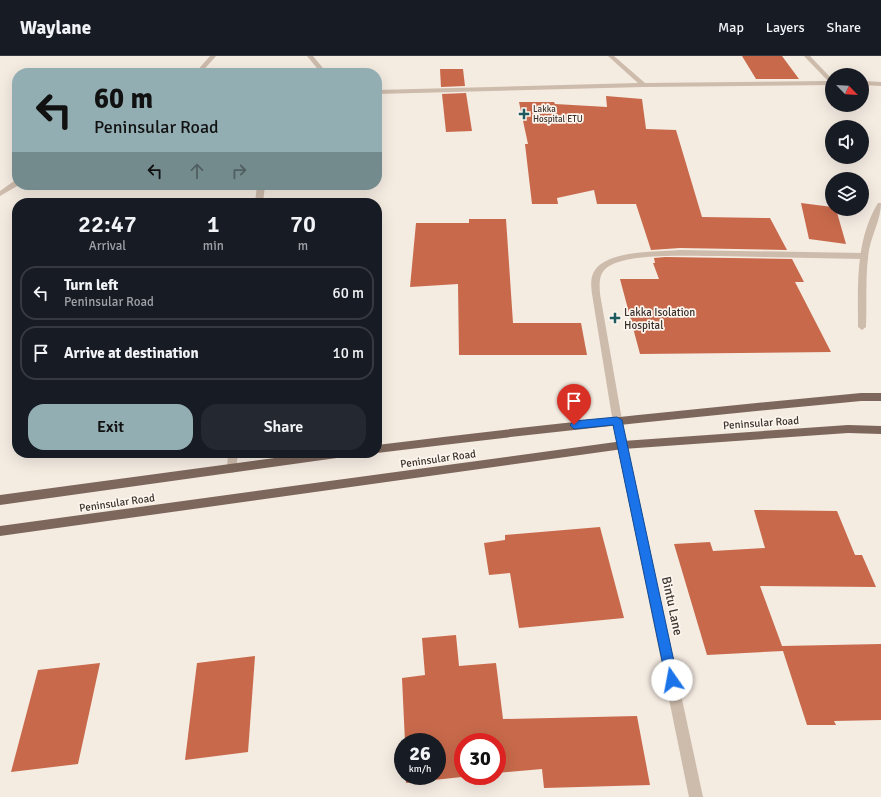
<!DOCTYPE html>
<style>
body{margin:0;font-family:Signika,sans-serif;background:#242831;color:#f1f3f6;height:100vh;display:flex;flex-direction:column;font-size:15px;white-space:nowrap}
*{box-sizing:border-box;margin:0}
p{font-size:13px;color:#9ea1a6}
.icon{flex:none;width:22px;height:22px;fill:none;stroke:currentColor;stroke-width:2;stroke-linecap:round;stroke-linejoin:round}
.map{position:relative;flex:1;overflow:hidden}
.side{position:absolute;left:12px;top:142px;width:370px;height:260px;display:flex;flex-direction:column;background:#171b24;border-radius:16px;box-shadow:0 4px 16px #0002}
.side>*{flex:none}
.banner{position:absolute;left:12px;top:12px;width:370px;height:122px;border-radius:16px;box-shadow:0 4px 16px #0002;background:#92aeb2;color:#111;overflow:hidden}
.needle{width:26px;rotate:115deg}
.tools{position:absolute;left:825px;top:12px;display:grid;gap:8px}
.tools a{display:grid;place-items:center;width:44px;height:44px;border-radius:50%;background:#171b24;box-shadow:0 4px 16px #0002;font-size:20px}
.speed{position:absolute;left:394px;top:677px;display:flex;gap:8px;font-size:20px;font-weight:700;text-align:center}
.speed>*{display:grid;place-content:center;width:52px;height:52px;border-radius:50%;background:#171b24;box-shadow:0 4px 16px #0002;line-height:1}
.speed small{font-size:10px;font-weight:400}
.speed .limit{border:6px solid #d22;background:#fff;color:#111}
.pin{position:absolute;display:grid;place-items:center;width:34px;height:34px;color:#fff;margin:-41px -17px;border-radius:50% 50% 50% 0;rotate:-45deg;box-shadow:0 0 4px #0007}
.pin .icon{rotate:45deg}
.me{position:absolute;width:44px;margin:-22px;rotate:348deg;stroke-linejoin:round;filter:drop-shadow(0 0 3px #0008)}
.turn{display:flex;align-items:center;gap:14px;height:84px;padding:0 16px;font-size:18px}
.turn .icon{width:52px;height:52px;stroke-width:2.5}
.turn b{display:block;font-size:28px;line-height:34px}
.lanes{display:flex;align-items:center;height:38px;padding:0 16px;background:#0003;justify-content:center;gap:20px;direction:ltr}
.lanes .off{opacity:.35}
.eta{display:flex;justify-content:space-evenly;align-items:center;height:68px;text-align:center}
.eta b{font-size:24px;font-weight:600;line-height:28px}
.primary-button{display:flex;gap:8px;margin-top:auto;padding:8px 16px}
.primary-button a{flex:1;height:46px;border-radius:16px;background:#92aeb2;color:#111;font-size:16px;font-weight:600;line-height:46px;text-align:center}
.primary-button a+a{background:#242831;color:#f1f3f6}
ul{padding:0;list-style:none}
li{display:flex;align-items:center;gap:12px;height:54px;margin:0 8px 6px;padding:0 8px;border:2px solid #363941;border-radius:16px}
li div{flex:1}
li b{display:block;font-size:15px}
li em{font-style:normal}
header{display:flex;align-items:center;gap:24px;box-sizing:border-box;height:56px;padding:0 20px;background:#171b24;border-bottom:1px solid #363941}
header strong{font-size:19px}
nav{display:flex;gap:22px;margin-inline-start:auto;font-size:14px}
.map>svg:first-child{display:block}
.building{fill:#c8694b}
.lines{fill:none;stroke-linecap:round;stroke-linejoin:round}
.service{fill:#cdbbac;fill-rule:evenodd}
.minor{fill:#cdbbac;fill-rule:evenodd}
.primary{fill:#7d675c;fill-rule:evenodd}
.route{fill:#1a73e8;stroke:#114b97}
.poi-dot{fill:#1f5a5e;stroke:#fbf5ee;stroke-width:1.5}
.labels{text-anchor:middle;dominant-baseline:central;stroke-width:3.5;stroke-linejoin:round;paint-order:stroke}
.far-poi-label{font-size:9px;fill:#3b302b;stroke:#fbf5ee;text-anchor:start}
.poi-label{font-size:11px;fill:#3b302b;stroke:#fbf5ee;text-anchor:start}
.street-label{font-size:11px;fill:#3b302b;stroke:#fbf5ee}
.near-street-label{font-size:13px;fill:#3b302b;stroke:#fbf5ee}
</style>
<header>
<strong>Waylane</strong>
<nav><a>Map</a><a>Layers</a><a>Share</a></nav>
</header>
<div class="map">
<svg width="881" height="741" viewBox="0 0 881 741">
<rect width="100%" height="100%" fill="#f4ebe1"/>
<!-- building -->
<g class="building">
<polygon points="742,0 782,0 799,23 756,23"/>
<polygon points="440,13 463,13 465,30 441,31"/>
<polygon points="466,37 472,75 446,76 442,38"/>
<polygon points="606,40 642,43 646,73 676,74 702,161 770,162 787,194 680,192 651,194 636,148 597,148 594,134 557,142 558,148 532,148 525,88 528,88 519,46 554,46 555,48 607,51"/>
<polygon points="801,147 832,151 832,153 836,153 846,188 809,183"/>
<polygon points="469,163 506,163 513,267 581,267 587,299 459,299 458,228 410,231 416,167 469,167"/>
<polygon points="665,201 792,203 804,226 795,226 831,296 640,298 620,223 659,223 653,207 655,207 654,202"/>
<polygon points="754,454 837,455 855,499 862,499 876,531 760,530 782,590 881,588 881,664 834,665 836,669 807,669 783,595 707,599 674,488 710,486 713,495 765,492"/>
<polygon points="600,471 624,562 519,572 510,517 489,519 484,487 505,484 505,479"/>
<polygon points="456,579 459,610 496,607 503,663 637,660 650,729 544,732 542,713 497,717 497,686 463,686 463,720 471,720 406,727 406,720 437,720 437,686 405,686 402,622 425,619 422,582"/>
<polygon points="255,600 248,696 185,704 197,607"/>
<polygon points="100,607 78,708 11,716 38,614"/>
</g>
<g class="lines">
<!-- service -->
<path class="service" d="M680 194 863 197 867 200 863 203C815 202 767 201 719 200 692 200 637 197 613 208 599 214 599 224 600 238L622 364 621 367H613L592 238C591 230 590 221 595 214 609 194 657 196 680 194Z"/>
<!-- minor -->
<g class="minor">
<polygon points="210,0 216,0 201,17 195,17"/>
<polygon points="307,0 313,0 327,17 321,17"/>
<polygon points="608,0 614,0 645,27 828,25 804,0 810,0 832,23 832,29 643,31 377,38 377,34 638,27"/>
<polygon points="862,25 881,26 881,30 862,29"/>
<polygon points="14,125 17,125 17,129 19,129 0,140 0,135"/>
<polygon points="257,129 265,129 263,147 255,147"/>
<path d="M878 147H881C881 163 872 178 869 194 865 219 867 245 866 271L862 274 858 271C858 229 855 185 878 147Z"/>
<polygon points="617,360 621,361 622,364 703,741 689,741 612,364 613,361"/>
<polygon points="228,397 238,397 236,415 232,417 228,415 227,412"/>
</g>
<!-- primary -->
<g class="primary">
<path d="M861 337H881V345H861C699 360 538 377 377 397H376L377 389C538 369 699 352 861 337Z"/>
<polygon points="848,369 881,370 881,378 848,377 623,393 0,480 0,470 623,385"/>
<polygon points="312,397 349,397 348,400 344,401 0,449 0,439"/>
</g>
</g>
<!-- route -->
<polygon class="route" points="617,361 622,364 678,624 676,629 672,630 668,629 666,624 613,369 574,373 570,369 574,365"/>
<!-- markers -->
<g class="poi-dot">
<path d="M522 52h4v4h4v4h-4v4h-4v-4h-4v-4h4z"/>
<path d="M613 256h4v4h4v4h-4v4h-4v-4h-4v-4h4z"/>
</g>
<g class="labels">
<!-- far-poi labels -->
<g class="far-poi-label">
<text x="533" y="53">Lakka<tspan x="533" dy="10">Hospital ETU</tspan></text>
</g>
<!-- poi labels -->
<g class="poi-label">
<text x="624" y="256">Lakka Isolation<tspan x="624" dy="13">Hospital</tspan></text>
</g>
<!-- street labels -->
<g class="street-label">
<text transform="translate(761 367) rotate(-4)">Peninsular Road</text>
<text transform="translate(438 403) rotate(-8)">Peninsular Road</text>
<text transform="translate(117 447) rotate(-8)">Peninsular Road</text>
</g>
<!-- near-street labels -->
<g class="near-street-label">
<text transform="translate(672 550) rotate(78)">Bintu Lane</text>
</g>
</g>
</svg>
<div class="tools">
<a><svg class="needle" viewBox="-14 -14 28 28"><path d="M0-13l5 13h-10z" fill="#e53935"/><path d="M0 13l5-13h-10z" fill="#9ea1a6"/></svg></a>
<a><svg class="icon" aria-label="sound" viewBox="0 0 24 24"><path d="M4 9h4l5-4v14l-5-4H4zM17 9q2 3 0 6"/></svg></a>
<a><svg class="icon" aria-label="layers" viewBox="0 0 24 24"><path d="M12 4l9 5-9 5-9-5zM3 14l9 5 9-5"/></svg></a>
</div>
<div class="speed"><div>26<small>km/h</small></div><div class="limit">30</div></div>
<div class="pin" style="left:574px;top:369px;background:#d93025"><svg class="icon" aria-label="arrive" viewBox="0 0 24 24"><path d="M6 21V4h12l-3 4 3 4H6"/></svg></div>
<svg class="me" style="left:672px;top:624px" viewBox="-20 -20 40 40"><circle r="19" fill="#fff"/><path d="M0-13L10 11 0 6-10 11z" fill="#1a73e8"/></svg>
<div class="banner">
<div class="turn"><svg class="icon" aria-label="left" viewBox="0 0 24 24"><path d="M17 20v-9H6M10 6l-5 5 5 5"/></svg><div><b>60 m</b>Peninsular Road</div></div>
<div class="lanes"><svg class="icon" aria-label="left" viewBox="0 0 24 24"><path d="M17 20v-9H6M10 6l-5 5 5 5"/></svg><svg class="icon off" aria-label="ahead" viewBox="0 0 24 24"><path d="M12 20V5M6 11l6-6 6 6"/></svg><svg class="icon off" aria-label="right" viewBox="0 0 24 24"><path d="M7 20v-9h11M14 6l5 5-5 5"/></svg></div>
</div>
<section class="side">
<div class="eta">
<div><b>22:47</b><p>Arrival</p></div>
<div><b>1</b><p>min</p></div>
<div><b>70</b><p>m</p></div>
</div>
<ul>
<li><svg class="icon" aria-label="left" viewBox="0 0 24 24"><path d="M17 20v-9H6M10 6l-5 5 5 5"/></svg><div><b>Turn left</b><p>Peninsular Road</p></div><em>60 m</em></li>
<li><svg class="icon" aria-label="arrive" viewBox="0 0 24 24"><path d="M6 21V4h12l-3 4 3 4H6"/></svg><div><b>Arrive at destination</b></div><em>10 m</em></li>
</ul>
<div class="primary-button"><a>Exit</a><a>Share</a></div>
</section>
</div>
